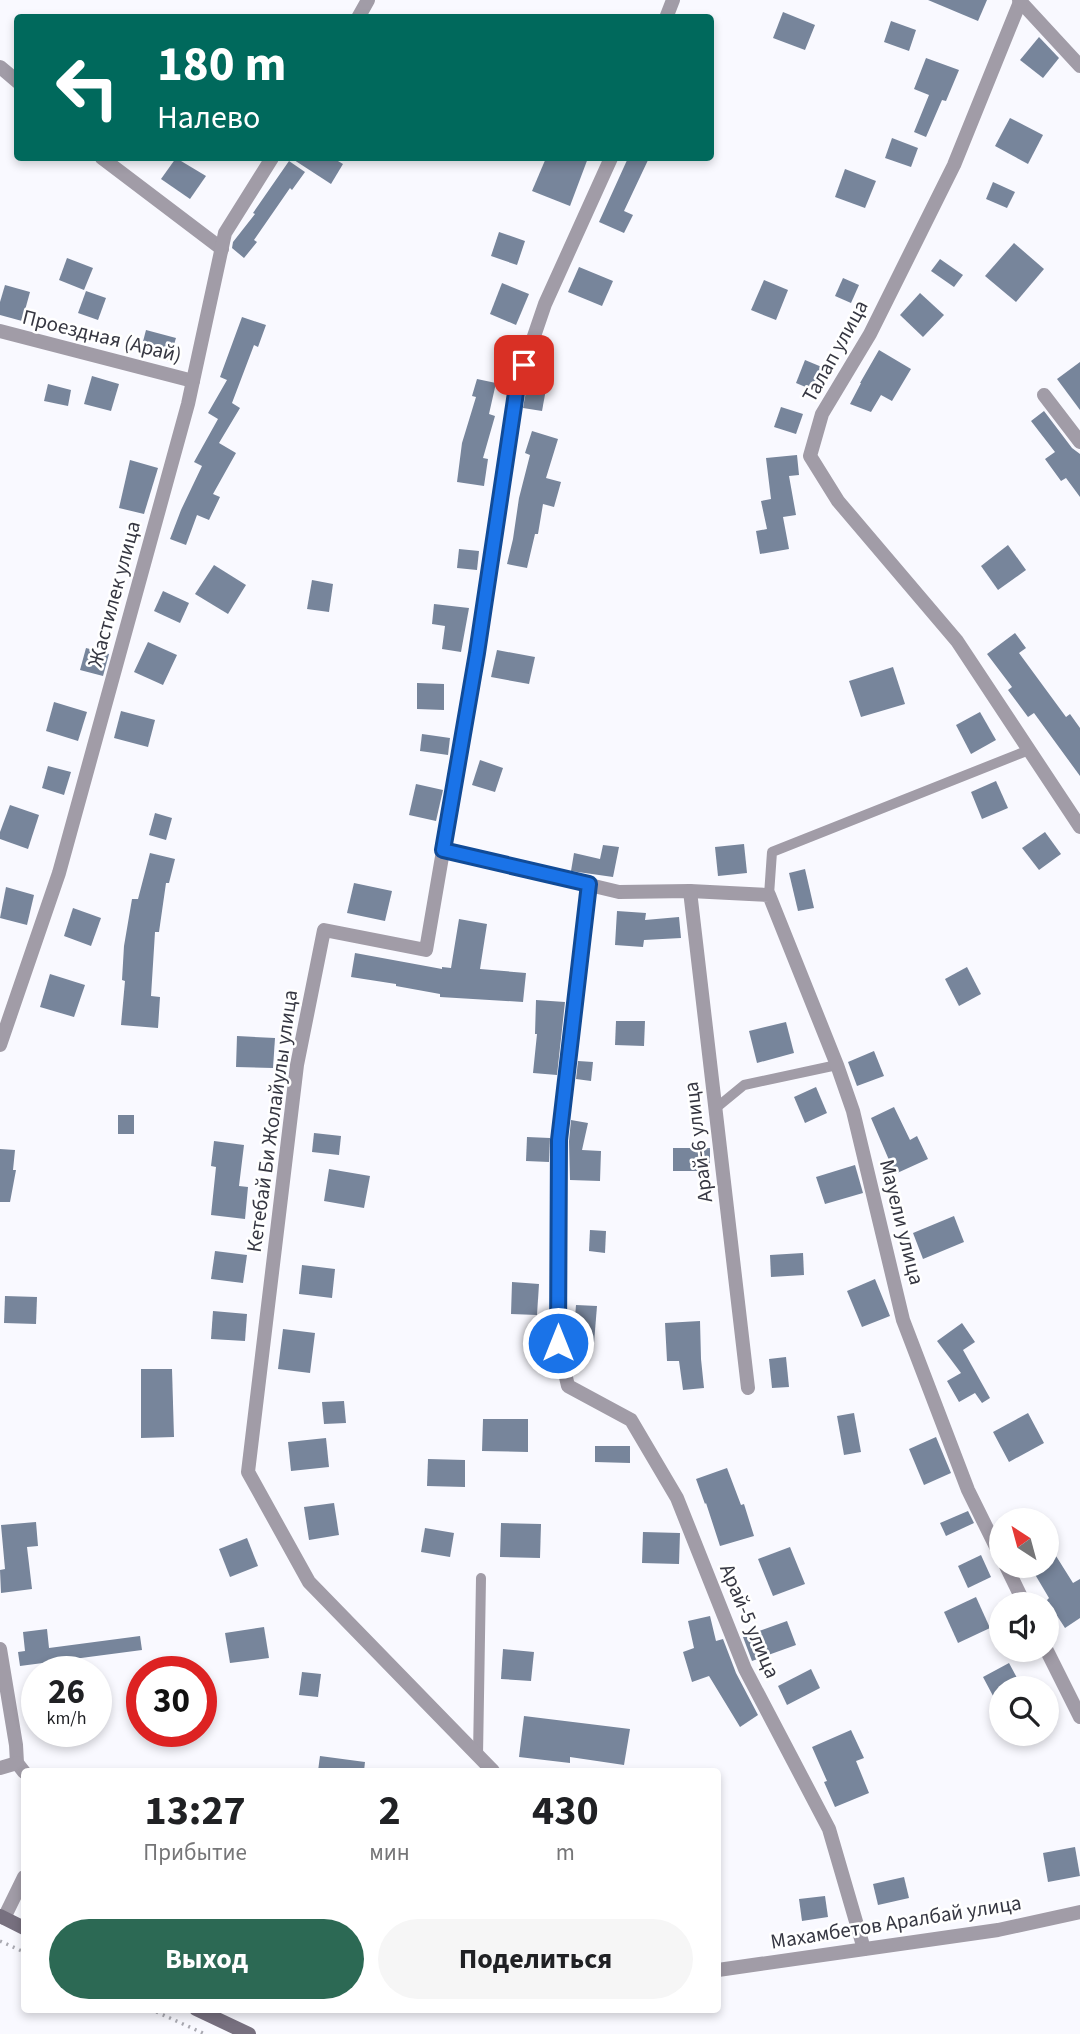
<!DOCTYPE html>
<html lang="ru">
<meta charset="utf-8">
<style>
body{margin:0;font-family:"Source Sans 3",sans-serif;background:#f6f6f6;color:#202124;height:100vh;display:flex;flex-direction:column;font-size:26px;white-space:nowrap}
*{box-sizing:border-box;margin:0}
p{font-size:23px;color:#757577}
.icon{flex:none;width:38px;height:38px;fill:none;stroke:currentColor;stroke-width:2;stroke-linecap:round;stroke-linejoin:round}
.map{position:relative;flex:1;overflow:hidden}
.details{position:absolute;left:21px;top:1768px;width:700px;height:245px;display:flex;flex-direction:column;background:#fff;border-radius:7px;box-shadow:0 4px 10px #0003}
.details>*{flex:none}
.banner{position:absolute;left:14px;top:14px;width:700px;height:147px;border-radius:7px;box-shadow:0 4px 10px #0003;background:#00695c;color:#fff;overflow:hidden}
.needle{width:46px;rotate:324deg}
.controls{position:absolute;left:989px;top:1508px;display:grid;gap:14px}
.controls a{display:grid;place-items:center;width:70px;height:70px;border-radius:50%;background:#fff;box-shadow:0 4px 10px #0003;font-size:35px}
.speed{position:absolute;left:21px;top:1656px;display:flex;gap:14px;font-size:35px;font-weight:700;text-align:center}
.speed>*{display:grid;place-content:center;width:91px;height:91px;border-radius:50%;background:#fff;box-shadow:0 4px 10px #0003;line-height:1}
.speed small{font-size:18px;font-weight:400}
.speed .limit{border:10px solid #d22;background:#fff;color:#111}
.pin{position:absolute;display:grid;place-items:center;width:60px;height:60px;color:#fff;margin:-30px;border-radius:14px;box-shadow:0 4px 10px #0006}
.me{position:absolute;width:77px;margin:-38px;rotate:0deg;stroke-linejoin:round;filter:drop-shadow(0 0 5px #0008)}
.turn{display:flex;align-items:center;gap:24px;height:147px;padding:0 28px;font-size:32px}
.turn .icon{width:91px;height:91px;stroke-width:2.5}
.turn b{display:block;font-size:49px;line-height:60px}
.eta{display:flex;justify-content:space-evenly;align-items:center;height:119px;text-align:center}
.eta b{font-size:42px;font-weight:700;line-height:49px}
.button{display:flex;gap:14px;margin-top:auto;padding:14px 28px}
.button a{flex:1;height:80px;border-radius:42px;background:#2c6954;color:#fff;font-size:28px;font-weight:700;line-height:80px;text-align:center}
.button a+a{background:#f6f6f6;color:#202124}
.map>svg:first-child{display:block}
.building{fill:#77859b}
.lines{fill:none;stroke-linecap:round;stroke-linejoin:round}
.path{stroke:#a9a9b1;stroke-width:3.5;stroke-dasharray:2 5;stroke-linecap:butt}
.lane{stroke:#a19ca7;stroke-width:10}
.street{stroke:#a19ca7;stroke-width:14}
.secondary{stroke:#77707f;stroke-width:14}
.route-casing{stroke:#114b97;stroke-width:18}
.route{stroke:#1a73e8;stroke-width:12}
.labels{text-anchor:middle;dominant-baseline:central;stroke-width:5;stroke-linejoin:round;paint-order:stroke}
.street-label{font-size:21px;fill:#363742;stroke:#fff}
</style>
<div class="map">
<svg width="1080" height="2034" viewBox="0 0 1080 2034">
<rect width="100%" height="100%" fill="#f9f9ff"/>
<!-- building -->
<g class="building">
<polygon points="928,0 987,0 978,21"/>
<polygon points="783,12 815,25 805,50 773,38"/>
<polygon points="891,21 916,30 909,51 884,42"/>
<polygon points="1039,37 1059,58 1043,78 1020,60"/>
<polygon points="926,58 959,70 946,101 942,100 926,137 914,132 929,95 914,89"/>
<polygon points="1010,118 1043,135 1028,164 995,146"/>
<polygon points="892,138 918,148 911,167 885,158"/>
<polygon points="176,158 206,176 190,199 161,179"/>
<polygon points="291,158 333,158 343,164 331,184"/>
<polygon points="546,158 588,158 570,206 532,191"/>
<polygon points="628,158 649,158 624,211 633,215 624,233 599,222"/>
<polygon points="289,161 305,172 292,190 290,188 254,240 257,242 244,258 232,248 233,242 255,214 253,213"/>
<polygon points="845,169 876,181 865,208 835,197"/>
<polygon points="993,182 1015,192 1007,208 986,199"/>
<polygon points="499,232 525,241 517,265 491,256"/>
<polygon points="1014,243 1044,269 1016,302 985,276"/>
<polygon points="67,258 93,268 84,290 59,280"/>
<polygon points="940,259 963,275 954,287 931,271"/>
<polygon points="579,267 613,281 602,306 568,292"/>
<polygon points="843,278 859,285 851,303 835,296"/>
<polygon points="764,280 788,290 776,320 751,310"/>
<polygon points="502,283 529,294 516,325 490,314"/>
<polygon points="5,285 30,292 22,321 0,315 0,302"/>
<polygon points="86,291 106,298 98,320 78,313"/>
<polygon points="920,293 944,315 923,337 900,315"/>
<polygon points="242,317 266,325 258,347 254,345 232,403 240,408 219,443 236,453 213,494 220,497 209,520 197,515 186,545 170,539 181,510 202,466 194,462 218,419 208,413 227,380 220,377"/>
<polygon points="146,330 176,338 169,361 140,353"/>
<polygon points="879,350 911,369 892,401 881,395 871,412 850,404 861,383 860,383"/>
<polygon points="805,360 829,370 821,391 815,391 796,383"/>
<polygon points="1080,362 1080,410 1057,379"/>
<polygon points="92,376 119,384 111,411 84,404"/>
<polygon points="477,379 496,383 489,414 495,416 483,458 488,459 484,486 457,482 462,443 476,397 472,396"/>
<polygon points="48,384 71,390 68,406 44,401"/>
<polygon points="527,386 546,389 542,411 523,408"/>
<polygon points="781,407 803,414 796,434 774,427"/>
<polygon points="1044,411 1072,448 1080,454 1080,497 1066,478 1061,481 1045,459 1055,452 1031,421"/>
<polygon points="532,431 558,439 546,478 561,482 554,507 543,504 538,534 535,534 527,568 507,564 513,539 519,498 530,455 525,453"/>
<polygon points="797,455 799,475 789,476 796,515 783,517 789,549 760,554 756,531 767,529 761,501 771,499 766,458"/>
<polygon points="130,460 158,468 144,514 119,508"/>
<polygon points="1008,545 1026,570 998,590 981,566"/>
<polygon points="459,549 479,551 477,570 457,568"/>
<polygon points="214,565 246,585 228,614 195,594"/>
<polygon points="312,580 333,584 329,612 307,609"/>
<polygon points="163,591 189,603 180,623 154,611"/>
<polygon points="434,604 469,608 461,652 442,649 445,626 432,624"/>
<polygon points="1015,633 1026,648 1019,653 1066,717 1070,714 1080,728 1080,776 1034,713 1028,717 1008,690 1012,687 987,654"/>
<polygon points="148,642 177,655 163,685 134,672"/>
<polygon points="86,648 109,654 103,676 80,670"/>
<polygon points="497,650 535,657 529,684 491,677"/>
<polygon points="893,667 905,704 861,717 849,681"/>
<polygon points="417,683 444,684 444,710 417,709"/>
<polygon points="54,702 87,712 78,741 46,731"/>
<polygon points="121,711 155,720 148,747 114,738"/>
<polygon points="980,712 996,740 971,754 956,725"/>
<polygon points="422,734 450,738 448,755 420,751"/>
<polygon points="480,760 503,768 495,792 472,785"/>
<polygon points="48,766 71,772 64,795 42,788"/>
<polygon points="996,781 1008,808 982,819 971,792"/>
<polygon points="416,784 443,790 436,821 409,815"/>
<polygon points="10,805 39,815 28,849 0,839 0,832"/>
<polygon points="155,813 172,818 166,840 149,835"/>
<polygon points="1045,832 1061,854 1039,870 1022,848"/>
<polygon points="744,844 747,873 718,876 715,847"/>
<polygon points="603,845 619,847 613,877 571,871 574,853 600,859"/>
<polygon points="150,853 175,859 169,883 166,883 159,932 155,932 151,996 160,997 158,1028 121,1025 125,981 122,980 124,946 132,899 138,899"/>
<polygon points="805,869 814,908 798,911 789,873"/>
<polygon points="354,883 392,891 385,921 347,913"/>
<polygon points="6,887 34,895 27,925 0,918"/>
<polygon points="73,908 101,918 91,946 64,936"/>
<polygon points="617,911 646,913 645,920 679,917 681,938 644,940 643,947 615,945"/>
<polygon points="459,919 487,924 480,969 526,973 523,1002 440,997 440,994 396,986 396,984 351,977 355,953 442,969 442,967 451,968"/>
<polygon points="967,967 981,994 959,1006 945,979"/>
<polygon points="50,974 85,985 74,1017 40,1007"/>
<polygon points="536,1000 565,1002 557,1075 533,1073 537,1034 535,1034"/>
<polygon points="616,1021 645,1021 644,1046 615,1045"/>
<polygon points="786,1022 794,1053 757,1063 749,1031"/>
<polygon points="237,1036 275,1038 273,1068 236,1067"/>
<polygon points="874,1051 884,1076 857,1086 848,1062"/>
<polygon points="578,1061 593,1062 591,1081 576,1079"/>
<polygon points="816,1087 827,1113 805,1123 794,1097"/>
<polygon points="894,1107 910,1140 917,1136 928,1159 895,1174 871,1118"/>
<rect x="118" y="1115" width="16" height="19"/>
<polygon points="571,1120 588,1123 582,1150 601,1151 600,1181 570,1180 569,1141"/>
<polygon points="314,1133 341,1136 339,1155 312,1152"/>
<polygon points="527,1137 550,1138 549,1162 526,1161"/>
<polygon points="214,1141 244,1145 239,1186 248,1187 245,1219 211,1215 216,1167 211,1166"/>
<rect x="673" y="1148" width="37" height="23"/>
<polygon points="0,1149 15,1150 13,1170 16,1170 10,1202 0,1202"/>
<polygon points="855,1165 863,1193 825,1204 816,1177"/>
<polygon points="329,1169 370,1176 364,1208 324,1201"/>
<polygon points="954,1216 964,1242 923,1259 913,1233"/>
<polygon points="590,1230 606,1231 605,1253 589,1251"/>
<polygon points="215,1251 247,1255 243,1283 211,1279"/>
<polygon points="803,1253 804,1275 771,1277 770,1255"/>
<polygon points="302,1265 335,1269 332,1298 299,1294"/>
<polygon points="875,1279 890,1316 862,1327 847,1291"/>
<polygon points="512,1282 539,1284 537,1315 511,1314"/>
<polygon points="5,1296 37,1297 36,1324 4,1323"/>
<polygon points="576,1305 597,1306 594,1343 573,1341"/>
<polygon points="213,1311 247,1314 245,1341 211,1339"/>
<polygon points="700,1321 701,1359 704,1388 683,1390 679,1361 667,1361 665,1323"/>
<polygon points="962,1323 975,1342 963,1350 990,1398 982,1403 975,1393 959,1402 947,1381 961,1373 937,1341"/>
<polygon points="283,1329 315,1333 310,1373 278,1369"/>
<polygon points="786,1357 789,1387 772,1388 769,1359"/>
<polygon points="141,1369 172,1369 174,1437 141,1438"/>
<polygon points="344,1401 346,1423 324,1424 322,1402"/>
<polygon points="854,1413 861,1452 844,1455 837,1416"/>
<polygon points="1028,1413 1044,1443 1009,1462 993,1432"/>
<polygon points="483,1419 528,1419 528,1452 482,1451"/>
<polygon points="936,1437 951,1473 924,1485 909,1449"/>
<polygon points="326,1438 329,1467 291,1471 288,1442"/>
<polygon points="595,1446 630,1446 630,1463 595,1462"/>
<polygon points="428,1459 465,1460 465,1487 427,1486"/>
<polygon points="727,1468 741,1505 744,1504 754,1536 720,1546 706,1503 705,1504 696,1479"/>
<polygon points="334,1503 339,1535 309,1540 304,1507"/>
<polygon points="968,1511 974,1523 946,1536 940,1523"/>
<polygon points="36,1522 38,1546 27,1547 32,1589 1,1593 0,1570 5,1569 1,1525"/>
<polygon points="501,1523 541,1524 540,1558 500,1557"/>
<polygon points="425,1528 454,1533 450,1557 421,1552"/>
<polygon points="643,1532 680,1533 679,1564 642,1563"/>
<polygon points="247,1538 258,1566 230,1577 219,1549"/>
<polygon points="1046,1540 1073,1583 1080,1579 1080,1618 1065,1628 1047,1600 1049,1598 1030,1566 1046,1566"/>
<polygon points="790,1547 805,1584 773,1596 758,1559"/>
<polygon points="981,1555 991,1577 968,1588 958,1566"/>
<polygon points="976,1597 990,1628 958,1643 944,1612"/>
<polygon points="710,1616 716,1641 723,1639 736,1673 758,1715 740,1727 709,1676 692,1682 683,1652 694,1648 688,1621"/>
<polygon points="787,1621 796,1645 752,1661 743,1637"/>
<polygon points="264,1627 269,1658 230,1663 225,1633"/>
<polygon points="47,1629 49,1648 140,1636 142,1650 20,1666 18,1652 25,1651 23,1632"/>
<polygon points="503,1649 534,1652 531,1681 501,1679"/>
<polygon points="1009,1663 1023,1689 1001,1689 1001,1711 983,1677"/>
<polygon points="811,1669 820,1688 787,1705 778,1686"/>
<polygon points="302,1672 321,1674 318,1697 299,1695"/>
<polygon points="524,1716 630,1729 624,1765 570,1757 570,1763 519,1757"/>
<polygon points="851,1730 864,1758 856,1761 869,1793 835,1807 824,1782 827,1781 812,1747"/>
<polygon points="320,1756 365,1762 364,1771 318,1771"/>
<polygon points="1075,1847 1080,1876 1048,1882 1043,1853"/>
<polygon points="904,1877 909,1898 878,1905 873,1884"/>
<polygon points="825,1896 828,1917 802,1921 799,1899"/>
</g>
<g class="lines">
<!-- path -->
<g class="path">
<polyline points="0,1941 24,1952"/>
<polyline points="150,2009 205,2034"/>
</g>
<!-- lane -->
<g class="lane">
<polyline points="769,895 772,852 1029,750"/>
<polyline points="716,1108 744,1085 837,1065"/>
<polyline points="478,1755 481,1578"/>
</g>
<!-- street -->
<g class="street">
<polyline points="1019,0 1080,66"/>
<polyline points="1020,2 954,165 870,334 822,414 810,456 838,501 957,641 1080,827"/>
<polyline points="358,18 368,0"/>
<polyline points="666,18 673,0"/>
<polyline points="0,67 18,82"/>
<polyline points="102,158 222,249"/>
<polyline points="0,331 193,381"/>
<polyline points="1044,395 1080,442"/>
<polyline points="443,850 619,892 690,891 769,895 837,1065 853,1111 903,1320 968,1490 1001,1557"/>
<polyline points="589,884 559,1140 558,1343 568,1386 631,1420 677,1498 745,1669 829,1829 864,1949"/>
<polyline points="690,891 748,1388"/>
<polyline points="0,1045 59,873 188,404 225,233 272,158"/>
<polyline points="1006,1566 1025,1605"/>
<polyline points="0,1649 16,1745 17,1763 24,1772"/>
<polyline points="1046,1649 1080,1717"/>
<polyline points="0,1768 17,1763"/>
<polyline points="493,1771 309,1582 248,1472 297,1065 324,930 426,950 477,653 517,386 545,304 611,158"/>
<polyline points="4,1918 24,1877"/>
<polyline points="718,1970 998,1930 1080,1912"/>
</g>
<!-- secondary -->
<g class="secondary">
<polyline points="0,1916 24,1928"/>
<polyline points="196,2009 249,2034"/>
</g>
</g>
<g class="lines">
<!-- route casing -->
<g class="route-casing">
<polyline id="route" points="524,365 517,386 477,653 443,850 589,884 559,1140 558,1343"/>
</g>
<!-- route -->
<use href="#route" class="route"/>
</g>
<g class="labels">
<!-- street labels -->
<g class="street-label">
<text transform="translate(102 336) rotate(14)">Проездная (Арай)</text>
<text transform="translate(835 351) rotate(-61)">Талап улица</text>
<text transform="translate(114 594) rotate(-75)">Жастилек улица</text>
<text transform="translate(272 1121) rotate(-82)">Кетебай Би Жолайулы улица</text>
<text transform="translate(698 1142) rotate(-97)">Арай-6 улица</text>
<text transform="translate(902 1222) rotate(76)">Мауели улица</text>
<text transform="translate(750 1621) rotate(67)">Арай-5 улица</text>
<text transform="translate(896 1922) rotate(-9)">Махамбетов Аралбай улица</text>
</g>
</g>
</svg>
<div class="controls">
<a><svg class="needle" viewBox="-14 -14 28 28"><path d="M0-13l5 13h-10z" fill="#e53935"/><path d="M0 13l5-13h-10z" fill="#757577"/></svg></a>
<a><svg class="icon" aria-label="sound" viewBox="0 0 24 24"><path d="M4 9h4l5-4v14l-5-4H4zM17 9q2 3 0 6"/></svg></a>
<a><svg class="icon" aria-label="search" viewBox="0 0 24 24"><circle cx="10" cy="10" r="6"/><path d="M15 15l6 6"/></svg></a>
</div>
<div class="speed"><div>26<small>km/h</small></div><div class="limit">30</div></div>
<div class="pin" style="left:524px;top:365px;background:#d93025"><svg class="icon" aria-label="arrive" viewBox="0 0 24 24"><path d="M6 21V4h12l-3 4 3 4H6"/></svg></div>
<svg class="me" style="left:558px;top:1343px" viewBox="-20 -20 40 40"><circle r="17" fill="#1a73e8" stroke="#fff" stroke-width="3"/><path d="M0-11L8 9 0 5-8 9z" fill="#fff"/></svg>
<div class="banner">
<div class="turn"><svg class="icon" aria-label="left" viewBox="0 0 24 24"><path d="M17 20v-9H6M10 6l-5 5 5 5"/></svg><div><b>180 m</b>Налево</div></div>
</div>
<section class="details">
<div class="eta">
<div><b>13:27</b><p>Прибытие</p></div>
<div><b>2</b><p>мин</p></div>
<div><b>430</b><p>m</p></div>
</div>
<div class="button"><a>Выход</a><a>Поделиться</a></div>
</section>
</div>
